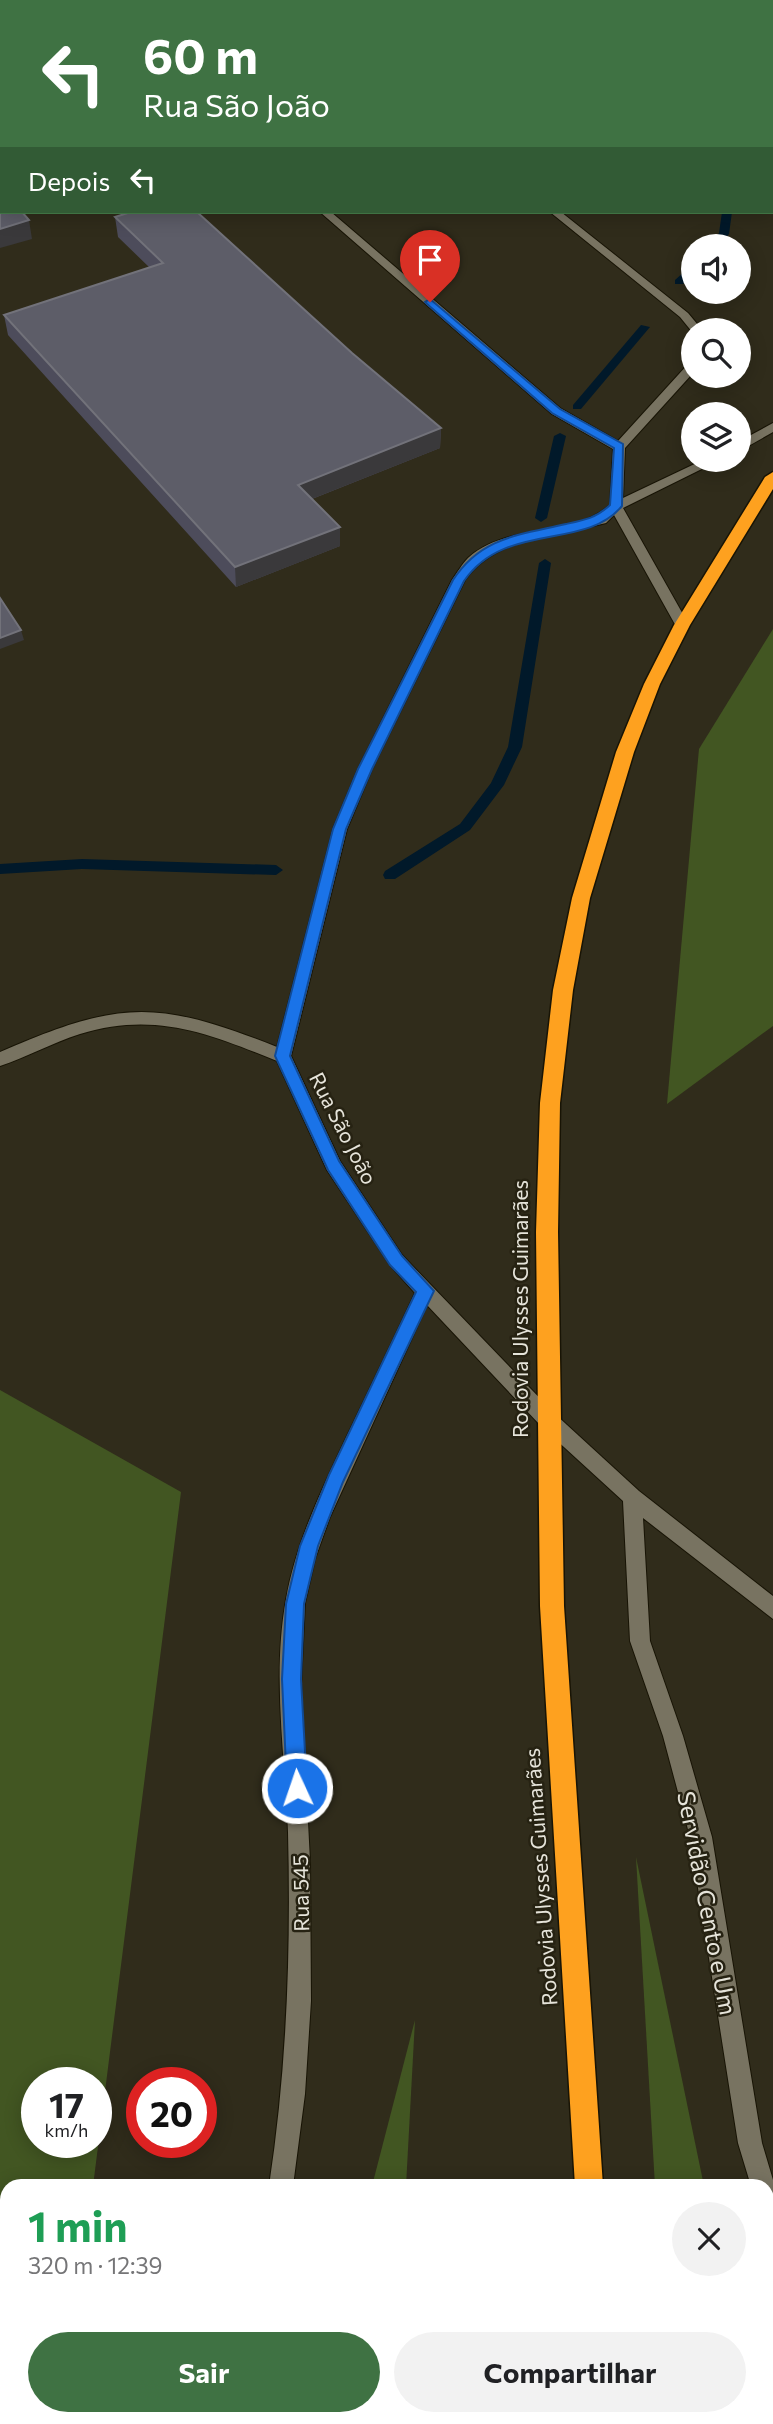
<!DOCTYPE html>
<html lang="pt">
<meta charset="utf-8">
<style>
body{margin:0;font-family:Commissioner,sans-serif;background:#f2f2f2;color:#202124;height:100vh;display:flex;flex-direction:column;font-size:26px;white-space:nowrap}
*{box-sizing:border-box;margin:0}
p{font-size:23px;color:#757577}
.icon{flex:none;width:38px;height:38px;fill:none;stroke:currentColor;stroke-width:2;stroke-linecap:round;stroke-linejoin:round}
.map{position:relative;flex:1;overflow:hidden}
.details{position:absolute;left:0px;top:2179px;width:774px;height:247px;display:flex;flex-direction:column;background:#fff;border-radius:21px 21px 0 0;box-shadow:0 4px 18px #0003}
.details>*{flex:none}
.banner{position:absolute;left:0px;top:0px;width:774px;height:214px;box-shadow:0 4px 18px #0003;background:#3f7243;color:#fff;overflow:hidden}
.fabs{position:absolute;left:681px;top:234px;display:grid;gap:14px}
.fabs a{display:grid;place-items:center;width:70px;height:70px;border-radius:50%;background:#fff;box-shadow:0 4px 18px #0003;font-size:35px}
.speed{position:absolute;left:21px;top:2067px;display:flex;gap:14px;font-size:35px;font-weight:700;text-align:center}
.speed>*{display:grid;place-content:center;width:91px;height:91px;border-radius:50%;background:#fff;box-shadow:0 4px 18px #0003;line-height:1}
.speed small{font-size:18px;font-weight:400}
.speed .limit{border:10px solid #d22;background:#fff;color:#111}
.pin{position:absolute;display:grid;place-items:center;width:60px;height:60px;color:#fff;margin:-72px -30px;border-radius:50% 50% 50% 0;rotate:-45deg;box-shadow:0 0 7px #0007}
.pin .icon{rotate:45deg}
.me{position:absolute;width:77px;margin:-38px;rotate:357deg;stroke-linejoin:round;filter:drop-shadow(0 0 5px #0008)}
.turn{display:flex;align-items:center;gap:24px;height:147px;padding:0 28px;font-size:32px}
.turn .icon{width:91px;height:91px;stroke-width:2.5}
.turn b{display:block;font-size:49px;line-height:60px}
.then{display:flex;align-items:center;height:66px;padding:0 28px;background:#0003;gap:14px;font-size:26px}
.round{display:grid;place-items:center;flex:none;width:74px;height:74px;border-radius:37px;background:#f2f2f2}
.summary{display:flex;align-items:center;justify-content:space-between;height:119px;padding:0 28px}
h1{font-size:42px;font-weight:700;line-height:52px;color:#1e9e55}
.primary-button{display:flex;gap:14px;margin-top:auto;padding:14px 28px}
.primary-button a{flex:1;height:80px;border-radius:42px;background:#3f7243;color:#fff;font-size:28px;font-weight:700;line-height:80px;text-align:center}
.primary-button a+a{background:#f2f2f2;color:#202124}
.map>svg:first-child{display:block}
.green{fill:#425622;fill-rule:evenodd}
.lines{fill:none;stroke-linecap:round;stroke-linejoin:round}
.stream{fill:#01192a;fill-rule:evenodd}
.minor-casing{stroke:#181405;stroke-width:2}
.highway-casing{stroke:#181405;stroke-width:3}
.minor{fill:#787361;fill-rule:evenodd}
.highway{fill:#fea11f;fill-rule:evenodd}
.wall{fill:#4d4c5b}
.shaded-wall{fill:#3a393b}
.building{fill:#5d5d68;stroke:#72727a;stroke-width:2}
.route{fill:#1a73e8;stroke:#114b97;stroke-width:2}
.labels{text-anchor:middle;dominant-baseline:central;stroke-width:5;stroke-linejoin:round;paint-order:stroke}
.street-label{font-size:21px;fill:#e6e4da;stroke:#262212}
.near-street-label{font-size:24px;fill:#e6e4da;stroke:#262212}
</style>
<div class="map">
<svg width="773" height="2424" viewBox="0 0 773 2424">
<rect width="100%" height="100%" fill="#302c1b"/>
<!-- green -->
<g class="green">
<polygon points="773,629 773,1026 667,1104 699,749"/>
<path d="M0 1390 181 1492 93 2186H7V2418L63 2419V2424H0ZM96 2082V2142H37V2082Z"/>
<polygon points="636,1857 704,2186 655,2186"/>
<polygon points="415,2020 406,2186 372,2186"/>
<polygon points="313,2418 393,2418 393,2419 392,2424 311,2424"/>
<polygon points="669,2419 752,2419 753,2424 669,2424"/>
</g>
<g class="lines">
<!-- stream -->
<g class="stream">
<polygon points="658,0 666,0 667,2 659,2"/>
<polygon points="722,212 732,212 729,234 718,247 707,247 719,233"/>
<polygon points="693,264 693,273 683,284 675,284 675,280"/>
<polygon points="641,325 650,327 581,409 573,409 573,405"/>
<polygon points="560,433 566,436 547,518 541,522 535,518 554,436"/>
<polygon points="545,559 551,563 522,747 504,785 470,830 395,879 385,879 383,875 385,871 460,824 491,783 508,747 539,563"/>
<polygon points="82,859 276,865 283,870 276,875 82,869 0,874 0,864"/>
</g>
<!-- minor casing -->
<g class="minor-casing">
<g id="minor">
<polygon points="75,0 85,0 87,2 76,2"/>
<polygon points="285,0 295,0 297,2 286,2"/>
<path d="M320 212H331L560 408 618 441 689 363 693 362V373L625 448 623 498 703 460H720L623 508 689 625 687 628H677L614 515 606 523C558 535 495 537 465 580L372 769 347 829 291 1056 340 1161 402 1255 555 1414 639 1491 773 1596V1619L643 1518 650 1641 683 1736 712 1837 762 2143 773 2180V2232L766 2229V2186H751L738 2143 690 1837 663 1736 630 1641 623 1501 541 1426 427 1305 330 1517 315 1559 305 1603 301 1683 310 1861 311 2001 305 2094 293 2186H269C287 2068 291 1951 288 1832 285 1755 272 1675 286 1599 296 1542 322 1489 347 1436 370 1388 393 1341 415 1293L390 1265 327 1170 277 1061C208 1033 154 1011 80 1034 52 1043 27 1057 0 1066V1052C120 1000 156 999 277 1047L333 829 358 769 452 580C457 573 462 564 468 558 507 522 572 539 610 505L613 449 552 414Z"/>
<polygon points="550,212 561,212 688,313 703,331 693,331 693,333 680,317"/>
<polygon points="773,423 773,432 738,452 738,442"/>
<polygon points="218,2418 244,2418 243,2424 217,2424"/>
</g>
</g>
<!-- highway casing -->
<g class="highway-casing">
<g id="highway">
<polygon points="773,472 773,489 690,625 660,684 634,752 590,898 573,990 560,1103 558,1232 564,1606 603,2186 575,2186 540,1606 536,1232 540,1103 553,990 572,898 616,752 644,684 674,625 765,477"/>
<polygon points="588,2418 618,2418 619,2424 589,2424"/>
</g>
</g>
<!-- minor -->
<use href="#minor" class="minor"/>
<!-- highway -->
<use href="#highway" class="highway"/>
</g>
<!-- wall -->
<g class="wall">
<polygon points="0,37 2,39 2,117 0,115"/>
<polygon points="121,212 197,212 352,353 441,428 440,448 312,499 340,546 236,587 8,335 4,315 150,268 118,237 115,217 124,214"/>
</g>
<!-- shaded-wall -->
<g class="shaded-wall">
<polygon points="29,220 32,239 0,248 0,229"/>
<polygon points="441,428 440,448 299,504 298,485"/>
<polygon points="340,527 340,546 236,587 235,567"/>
<polygon points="21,630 24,640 0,649 0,638"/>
</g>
<!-- building -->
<g class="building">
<polygon points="0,37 2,39 2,101 0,99"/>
<polygon points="0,188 2,190 2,212 22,212 29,220 0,229"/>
<polygon points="131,212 197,212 352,353 441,428 298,485 340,527 235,567 4,315 163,263 115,217"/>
<polygon points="0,598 21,630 0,638"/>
</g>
<!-- route -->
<path class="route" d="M430 299 560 409 623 444 622 506C585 551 505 521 464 581L372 769 346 829 290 1056 339 1161 402 1256 434 1291 343 1482 318 1546 304 1604 301 1679 307 1788 304 1795 297 1798 290 1795 287 1788 282 1679 286 1604 300 1546 329 1475 416 1292 390 1265 328 1170 275 1056 333 829 358 769 453 580C481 537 519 535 566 524 585 520 596 518 610 505L614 448 552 413 427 304 425 302Z"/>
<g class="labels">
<!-- street labels -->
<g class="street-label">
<text transform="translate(344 1128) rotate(63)">Rua São João</text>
<text transform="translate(519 1309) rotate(-90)">Rodovia Ulysses Guimarães</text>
<text transform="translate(540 1877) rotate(-94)">Rodovia Ulysses Guimarães</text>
<text transform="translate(300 1893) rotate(-91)">Rua 545</text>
</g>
<!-- near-street labels -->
<g class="near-street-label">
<text transform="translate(708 1903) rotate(79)">Servidão Cento e Um</text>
</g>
</g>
</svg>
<div class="fabs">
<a><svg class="icon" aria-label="sound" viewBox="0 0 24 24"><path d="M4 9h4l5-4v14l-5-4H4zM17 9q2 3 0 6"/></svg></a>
<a><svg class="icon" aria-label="search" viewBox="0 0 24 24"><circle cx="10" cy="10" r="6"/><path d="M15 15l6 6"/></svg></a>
<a><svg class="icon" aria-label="layers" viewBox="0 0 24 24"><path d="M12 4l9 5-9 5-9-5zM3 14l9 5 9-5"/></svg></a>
</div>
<div class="speed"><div>17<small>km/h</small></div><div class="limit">20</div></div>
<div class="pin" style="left:430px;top:302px;background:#d93025"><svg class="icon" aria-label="arrive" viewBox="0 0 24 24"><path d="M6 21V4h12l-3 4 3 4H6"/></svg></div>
<svg class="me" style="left:297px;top:1788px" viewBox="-20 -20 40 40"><circle r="17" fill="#1a73e8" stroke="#fff" stroke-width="3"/><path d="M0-11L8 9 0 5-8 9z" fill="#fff"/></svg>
<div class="banner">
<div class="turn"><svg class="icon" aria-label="left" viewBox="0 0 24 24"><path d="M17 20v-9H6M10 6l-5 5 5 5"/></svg><div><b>60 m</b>Rua São João</div></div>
<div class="then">Depois<svg class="icon" aria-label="left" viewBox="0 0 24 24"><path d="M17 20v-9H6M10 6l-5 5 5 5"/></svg></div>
</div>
<section class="details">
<div class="summary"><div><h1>1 min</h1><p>320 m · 12:39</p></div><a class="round"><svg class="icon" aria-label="close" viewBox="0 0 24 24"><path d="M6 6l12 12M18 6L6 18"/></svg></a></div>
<div class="primary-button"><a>Sair</a><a>Compartilhar</a></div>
</section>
</div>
